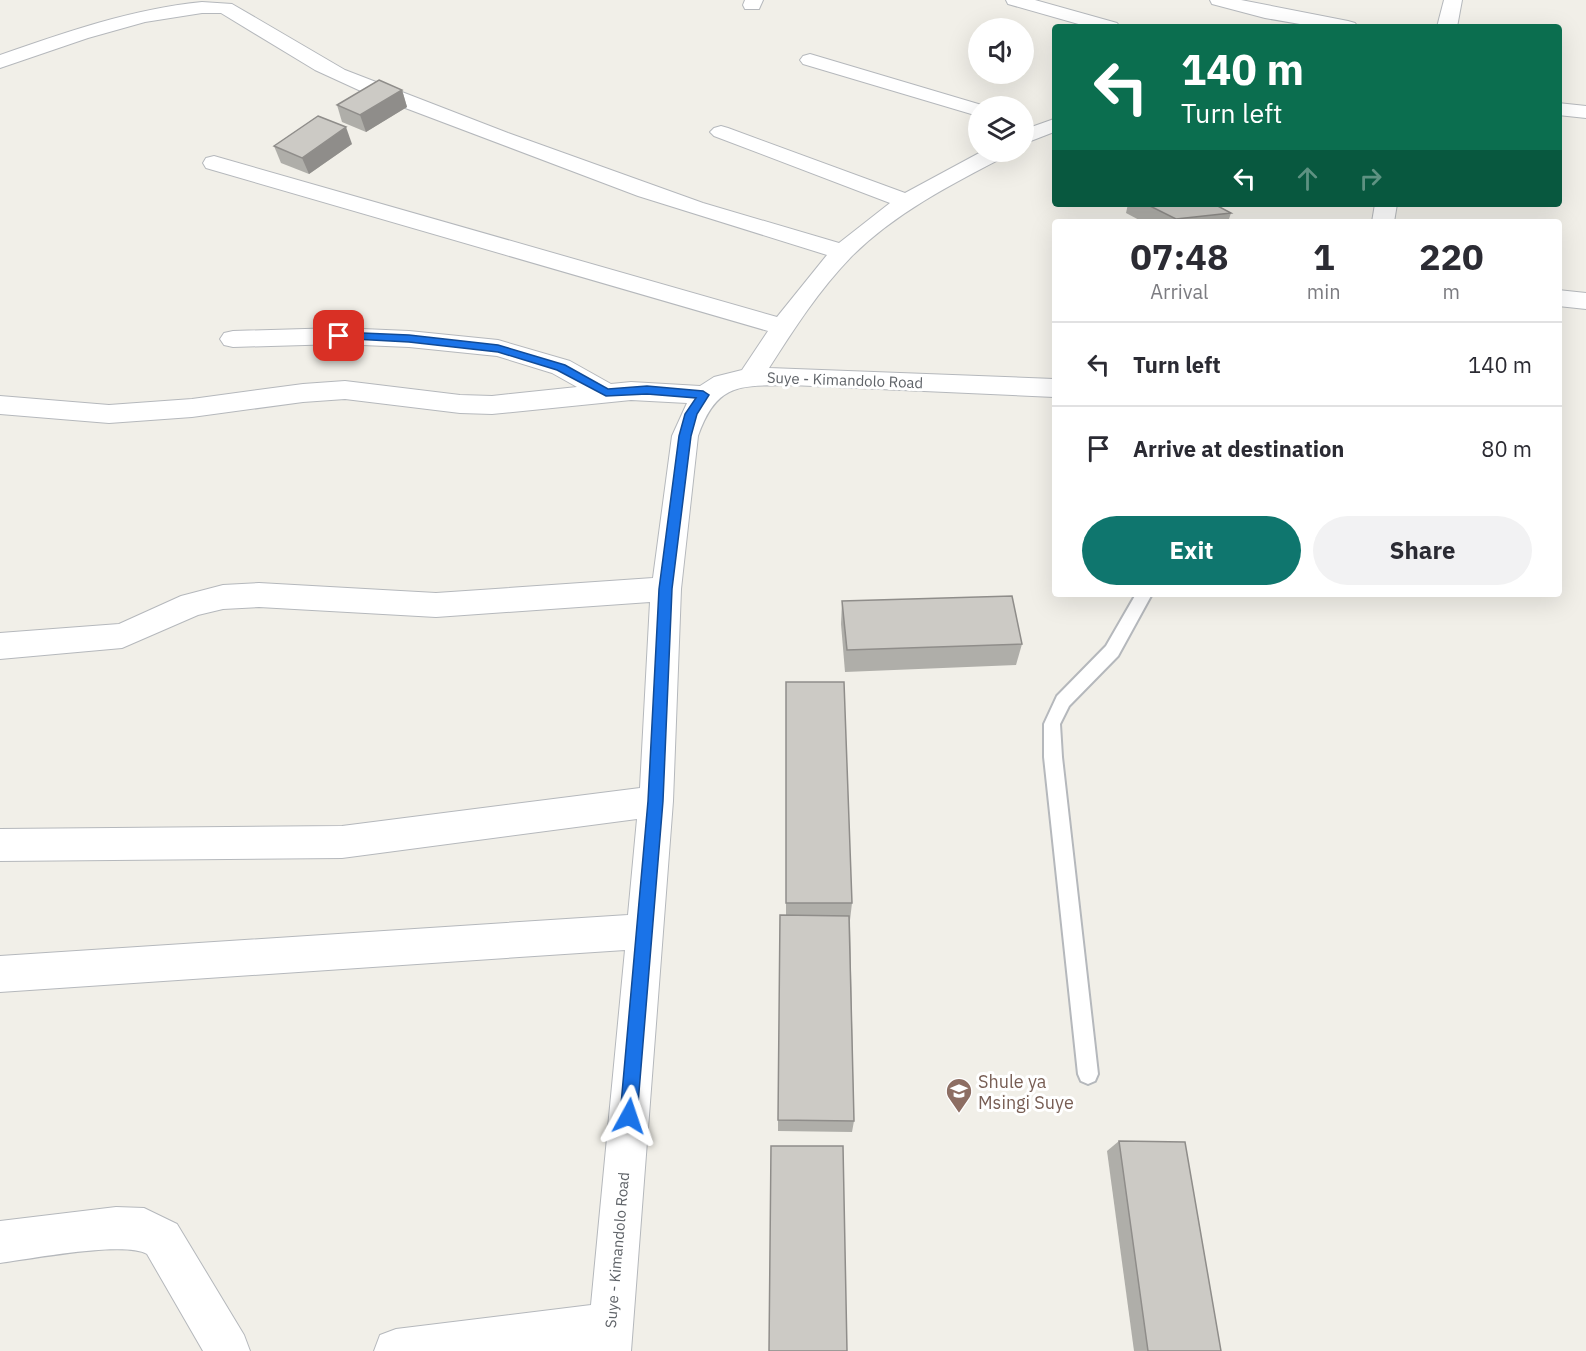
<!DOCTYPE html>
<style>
body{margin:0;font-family:"IBM Plex Sans",sans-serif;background:#f2f2f3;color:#2b2b33;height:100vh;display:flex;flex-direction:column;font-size:22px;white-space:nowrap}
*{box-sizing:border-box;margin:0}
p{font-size:20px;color:#7c7c81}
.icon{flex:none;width:33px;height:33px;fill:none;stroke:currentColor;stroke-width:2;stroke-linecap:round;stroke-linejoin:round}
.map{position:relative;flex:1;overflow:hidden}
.drawer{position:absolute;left:1052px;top:219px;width:510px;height:378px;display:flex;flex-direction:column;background:#fff;border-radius:6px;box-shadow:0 6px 24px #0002}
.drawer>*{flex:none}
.banner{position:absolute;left:1052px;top:24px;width:510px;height:183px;border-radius:6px;box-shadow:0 6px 24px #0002;background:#0b6e4f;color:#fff;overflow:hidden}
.tools{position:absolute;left:968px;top:18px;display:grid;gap:12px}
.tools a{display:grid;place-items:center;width:66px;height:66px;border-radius:50%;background:#fff;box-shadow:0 6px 24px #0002;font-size:30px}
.pin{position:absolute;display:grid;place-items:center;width:51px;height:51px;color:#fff;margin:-26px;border-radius:12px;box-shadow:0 3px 9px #0006}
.me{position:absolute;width:66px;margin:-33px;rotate:5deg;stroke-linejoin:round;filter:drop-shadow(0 0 4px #0008)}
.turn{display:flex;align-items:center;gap:21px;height:126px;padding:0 30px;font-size:27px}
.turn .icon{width:78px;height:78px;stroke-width:2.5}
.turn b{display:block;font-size:42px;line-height:51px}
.lanes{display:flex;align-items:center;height:57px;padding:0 30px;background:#0003;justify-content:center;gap:30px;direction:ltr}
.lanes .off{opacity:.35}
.eta{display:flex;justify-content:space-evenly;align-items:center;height:102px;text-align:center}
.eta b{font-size:36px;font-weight:700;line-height:42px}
.button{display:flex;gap:12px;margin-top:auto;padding:12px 30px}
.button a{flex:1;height:69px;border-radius:36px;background:#0f766e;color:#fff;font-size:24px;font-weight:700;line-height:69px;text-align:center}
.button a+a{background:#f2f2f3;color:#2b2b33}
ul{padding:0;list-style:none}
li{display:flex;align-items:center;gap:18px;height:84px;padding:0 30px;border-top:2px solid #e1e1e2}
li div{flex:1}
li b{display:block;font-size:22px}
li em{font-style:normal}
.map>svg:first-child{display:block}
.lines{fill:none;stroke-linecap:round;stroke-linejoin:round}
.lane-casing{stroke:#b5b8bc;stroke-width:4}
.street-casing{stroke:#b5b8bc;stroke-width:2}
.lane{fill:#fff;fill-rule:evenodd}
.street{fill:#fff;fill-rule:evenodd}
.wall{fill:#afaea9}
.shaded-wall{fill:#8f8d8a}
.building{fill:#cccac5;stroke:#8f8d8a;stroke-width:1.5}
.route{fill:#1a73e8;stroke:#114b97;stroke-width:1.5}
.labels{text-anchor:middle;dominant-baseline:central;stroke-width:6;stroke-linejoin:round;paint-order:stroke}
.street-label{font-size:15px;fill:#5f6368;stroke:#fff}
.near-education-label{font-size:18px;fill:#785e54;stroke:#fff;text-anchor:start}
</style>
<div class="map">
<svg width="1586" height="1351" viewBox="0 0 1586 1351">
<rect width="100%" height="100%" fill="#f1efe8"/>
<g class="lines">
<!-- lane casing -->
<g class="lane-casing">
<polygon id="lane" points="1136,594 1152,594 1118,656 1069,706 1060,724 1062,757 1098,1074 1095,1081 1088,1084 1081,1081 1078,1074 1044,757 1044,724 1057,696 1106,646"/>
</g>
<!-- street casing -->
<g class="street-casing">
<g id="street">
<polygon points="745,0 763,0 759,9 745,9 743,5"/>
<polygon points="1006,0 1035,0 1117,23 1120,27 1089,27 1008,4"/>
<polygon points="1210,0 1241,0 1348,21 1355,23 1358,27 1317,27 1265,18 1212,4"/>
<polygon points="1444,0 1462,0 1457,27 1437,27"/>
<path d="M202 2 232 4 345 70 508 133 703 203 839 243 890 203 714 136 710 132 714 128 721 126 728 128 905 193 981 152H1007L1004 157C950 185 894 214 851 257 819 290 794 329 769 368L1054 379V397L791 385C740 386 717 382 698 436L681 589 673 801 631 1351H374L380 1335 396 1329 591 1305 625 950 0 992V956L628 915 637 819 342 858 0 861V829L342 826 640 788 650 602 436 617 259 607 223 609 198 615 122 648 0 659V633L119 624 181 596 223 585 259 583 436 593 653 578 672 436 687 403 631 400 492 414 460 413 345 399 303 402 192 417 109 423 0 414V396L109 405 192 399 303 384 345 381 460 395 492 396 577 387 552 373 497 356 409 347 339 344 233 347 224 345 220 339 224 333 233 331 339 328 409 331 498 340 570 361 611 384 631 382 700 386 714 377 742 370 768 331 206 168 203 163 206 158 214 156 777 317 827 255 638 196 363 92 315 70 221 13H202L145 22 88 38 0 68V55C66 32 132 9 202 2Z"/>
<polygon points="810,54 985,106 986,106 978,106 978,116 803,64 800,60 803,56"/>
<polygon points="1558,103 1586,106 1586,118 1558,115"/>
<polygon points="1054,119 1054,132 1023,144 1023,130"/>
<polygon points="1375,204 1397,204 1394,222 1372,222"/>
<polygon points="1558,290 1586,293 1586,309 1558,306"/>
<path d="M116 1207 144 1208 177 1224 244 1335 250 1351H203L147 1254C124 1241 30 1259 0 1263V1221Z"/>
</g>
</g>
<!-- lane -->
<use href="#lane" class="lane"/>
<!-- street -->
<use href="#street" class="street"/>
</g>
<!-- wall -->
<g class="wall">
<polygon points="402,90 407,107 366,132 342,122 337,105"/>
<polygon points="352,144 309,174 281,163 274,146"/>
<polygon points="1128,204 1217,204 1216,205 1231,213 1228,222 1143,222 1126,213"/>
<polygon points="842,601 1022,644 1016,665 845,672 841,624"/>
<polygon points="786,682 852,903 850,920 854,1121 852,1132 778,1131 778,1120 786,915"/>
<polygon points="1119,1141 1221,1351 1134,1351 1107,1151"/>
</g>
<!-- shaded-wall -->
<g class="shaded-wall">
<polygon points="402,90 407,107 366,132 360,115"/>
<polygon points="346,127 352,144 309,174 302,158"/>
</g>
<!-- building -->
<g class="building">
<polygon points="379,80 402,90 360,115 337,105"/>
<polygon points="318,116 346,127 302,158 274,146"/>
<polygon points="1146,204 1214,204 1231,213 1176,219"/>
<polygon points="1012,596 1022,644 847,650 842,601"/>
<polygon points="786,682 844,682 852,903 786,903"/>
<polygon points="780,915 849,916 854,1121 778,1120"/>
<polygon points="1119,1141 1185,1142 1221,1351 1148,1351"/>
<polygon points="771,1146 843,1146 847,1351 769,1351"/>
</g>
<!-- route -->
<polygon class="route" points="339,332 409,335 498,345 565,365 608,389 647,386 703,391 709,395 697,414 691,436 672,589 663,801 637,1116 635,1123 629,1125 623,1123 620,1116 648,801 659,589 679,436 685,414 696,398 647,394 606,396 557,370 498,352 409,342 335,338 333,336"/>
<!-- icons -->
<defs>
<g id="school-pin" transform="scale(1.35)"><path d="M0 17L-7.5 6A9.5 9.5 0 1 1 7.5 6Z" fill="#8d6e63" stroke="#fff"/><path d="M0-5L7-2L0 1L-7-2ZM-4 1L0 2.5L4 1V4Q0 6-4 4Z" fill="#fff"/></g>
</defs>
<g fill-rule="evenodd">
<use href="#school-pin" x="959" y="1091"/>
</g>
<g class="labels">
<!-- street labels -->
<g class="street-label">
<text transform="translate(845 380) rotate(2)">Suye - Kimandolo Road</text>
<text transform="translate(617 1250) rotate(-85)">Suye - Kimandolo Road</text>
</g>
<!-- near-education labels -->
<g class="near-education-label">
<text x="978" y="1081">Shule ya<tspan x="978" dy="21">Msingi Suye</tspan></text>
</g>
</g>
</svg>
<div class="tools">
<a><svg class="icon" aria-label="sound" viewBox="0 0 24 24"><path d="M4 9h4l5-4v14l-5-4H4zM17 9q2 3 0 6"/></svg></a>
<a><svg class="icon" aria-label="layers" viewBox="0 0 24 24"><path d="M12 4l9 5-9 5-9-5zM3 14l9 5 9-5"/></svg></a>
</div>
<div class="pin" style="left:339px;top:336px;background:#d93025"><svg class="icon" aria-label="arrive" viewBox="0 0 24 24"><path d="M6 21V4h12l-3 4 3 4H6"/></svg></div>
<svg class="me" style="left:629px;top:1116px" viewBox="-20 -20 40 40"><path d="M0-17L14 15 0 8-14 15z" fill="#1a73e8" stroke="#fff" stroke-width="4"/></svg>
<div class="banner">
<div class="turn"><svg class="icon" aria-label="left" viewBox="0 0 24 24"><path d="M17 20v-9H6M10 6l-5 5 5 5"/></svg><div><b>140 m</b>Turn left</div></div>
<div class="lanes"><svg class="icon" aria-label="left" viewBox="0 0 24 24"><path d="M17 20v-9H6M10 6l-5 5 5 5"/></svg><svg class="icon off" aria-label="ahead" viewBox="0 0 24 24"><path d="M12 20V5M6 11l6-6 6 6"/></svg><svg class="icon off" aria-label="right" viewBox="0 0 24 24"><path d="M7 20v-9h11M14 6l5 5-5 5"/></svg></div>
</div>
<section class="drawer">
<div class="eta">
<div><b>07:48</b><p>Arrival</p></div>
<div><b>1</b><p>min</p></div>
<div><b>220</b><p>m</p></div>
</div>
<ul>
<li><svg class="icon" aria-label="left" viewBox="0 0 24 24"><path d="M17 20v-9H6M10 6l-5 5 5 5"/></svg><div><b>Turn left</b></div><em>140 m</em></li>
<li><svg class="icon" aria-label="arrive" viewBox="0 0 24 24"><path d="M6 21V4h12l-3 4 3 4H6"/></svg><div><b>Arrive at destination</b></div><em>80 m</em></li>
</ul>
<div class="button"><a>Exit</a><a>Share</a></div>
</section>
</div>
